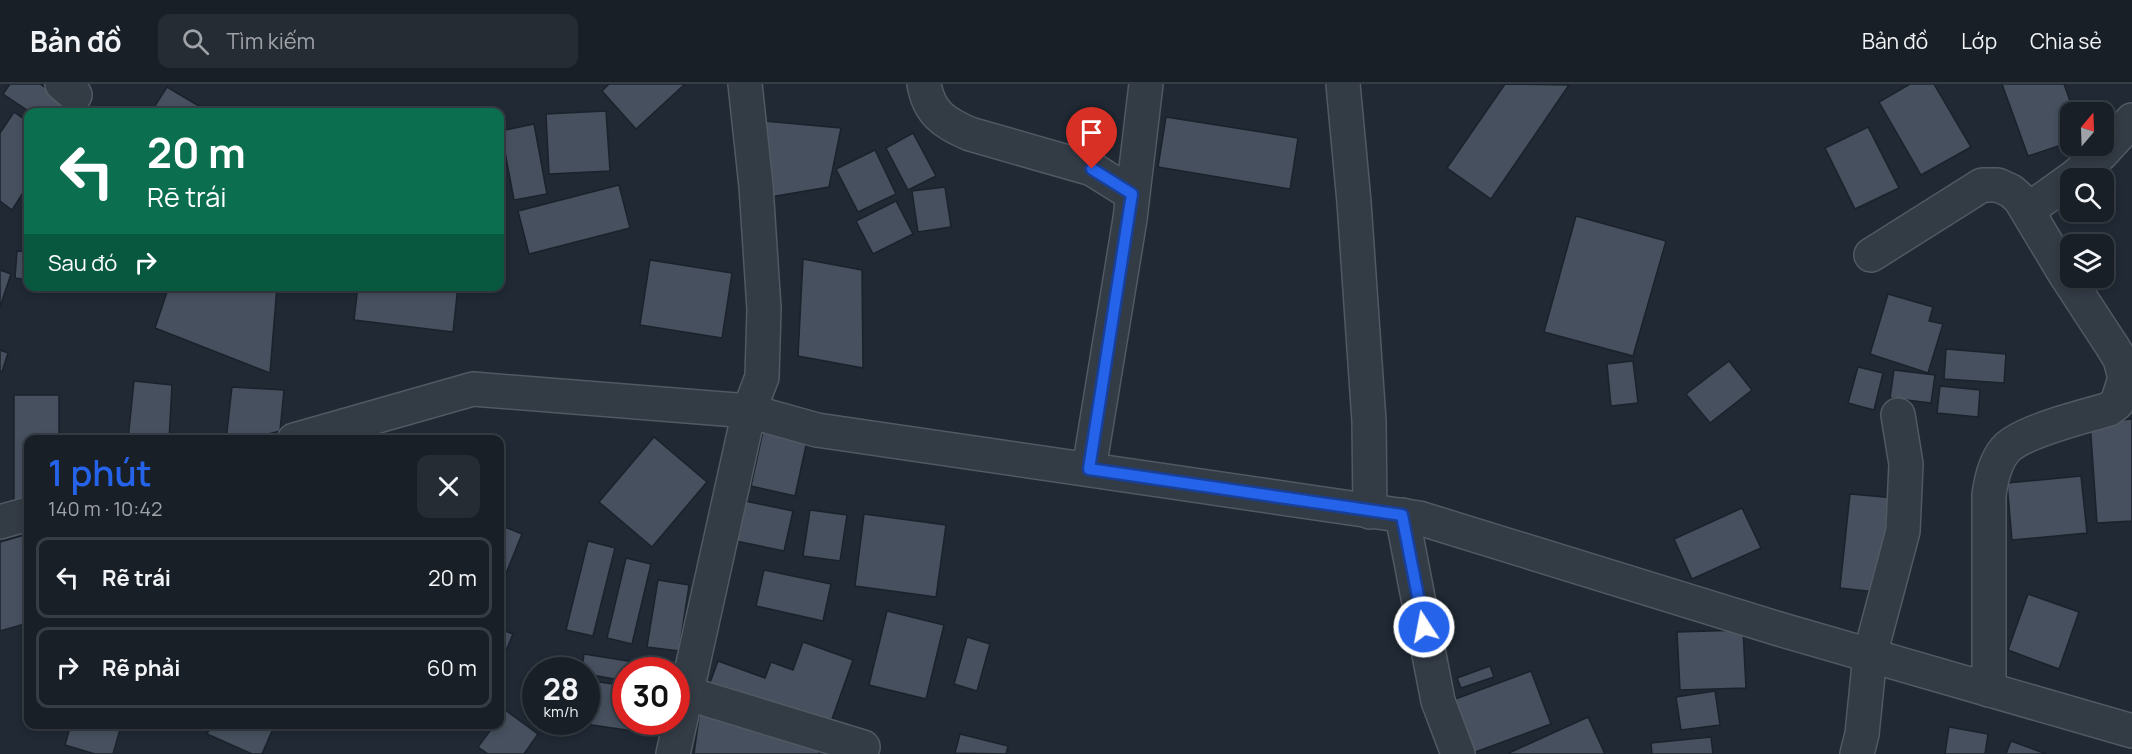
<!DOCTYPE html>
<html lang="vi">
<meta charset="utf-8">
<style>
body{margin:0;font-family:Manrope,sans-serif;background:#252c33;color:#f1f3f6;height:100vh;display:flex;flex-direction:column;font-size:22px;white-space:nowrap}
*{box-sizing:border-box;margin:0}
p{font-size:20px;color:#9fa2a7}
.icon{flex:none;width:33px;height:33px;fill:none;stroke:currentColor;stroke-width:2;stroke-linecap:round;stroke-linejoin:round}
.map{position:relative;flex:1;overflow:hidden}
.sheet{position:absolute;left:24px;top:351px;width:480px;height:294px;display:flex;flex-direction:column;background:#181f27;border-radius:12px;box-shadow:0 3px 9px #0003,0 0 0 2px #363d44}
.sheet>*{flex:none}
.guide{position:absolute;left:24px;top:24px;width:480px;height:183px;border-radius:12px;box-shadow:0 3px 9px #0003,0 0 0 2px #363d44;background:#0b6e4f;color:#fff;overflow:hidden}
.needle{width:39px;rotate:19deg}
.controls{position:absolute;left:2060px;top:18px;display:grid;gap:12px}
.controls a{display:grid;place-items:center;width:54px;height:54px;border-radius:12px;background:#181f27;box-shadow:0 3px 9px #0003,0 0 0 2px #363d44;font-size:30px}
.speed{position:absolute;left:522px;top:573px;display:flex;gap:12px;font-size:30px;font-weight:700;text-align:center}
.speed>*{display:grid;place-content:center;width:78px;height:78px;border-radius:50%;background:#181f27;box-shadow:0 3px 9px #0003,0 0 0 2px #363d44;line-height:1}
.speed small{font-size:15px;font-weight:400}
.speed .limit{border:9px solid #d22;background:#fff;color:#111}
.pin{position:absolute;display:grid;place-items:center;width:51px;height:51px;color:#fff;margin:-62px -26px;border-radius:50% 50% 50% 0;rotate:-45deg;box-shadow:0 0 6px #0007}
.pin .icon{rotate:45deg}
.me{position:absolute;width:66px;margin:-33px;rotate:349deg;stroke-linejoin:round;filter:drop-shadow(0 0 4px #0008)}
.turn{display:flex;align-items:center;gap:21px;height:126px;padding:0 24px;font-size:27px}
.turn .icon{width:78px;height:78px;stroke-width:2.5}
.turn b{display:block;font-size:42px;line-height:51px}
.then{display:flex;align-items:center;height:57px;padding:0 24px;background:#0003;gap:12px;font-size:22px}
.round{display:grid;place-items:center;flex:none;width:63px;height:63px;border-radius:12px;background:#252c33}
.head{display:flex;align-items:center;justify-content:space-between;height:102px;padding:0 24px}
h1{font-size:36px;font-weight:600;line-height:45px;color:#2563eb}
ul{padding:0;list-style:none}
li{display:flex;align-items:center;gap:18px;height:81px;margin:0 12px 9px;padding:0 12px;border:3px solid #363d44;border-radius:12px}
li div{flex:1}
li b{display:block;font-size:22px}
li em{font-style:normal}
header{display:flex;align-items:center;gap:36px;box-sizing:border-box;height:84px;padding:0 30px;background:#181f27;border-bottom:2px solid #363d44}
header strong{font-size:28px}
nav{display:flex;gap:33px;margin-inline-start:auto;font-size:21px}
.search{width:420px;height:54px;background:#252c33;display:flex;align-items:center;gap:15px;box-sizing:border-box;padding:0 21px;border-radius:12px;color:#9fa2a7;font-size:22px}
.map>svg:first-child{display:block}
.building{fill:#46505e;stroke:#1b222c;stroke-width:1.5}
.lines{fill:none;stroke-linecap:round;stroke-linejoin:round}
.street-casing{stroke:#515963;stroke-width:36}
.street{stroke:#333b45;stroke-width:33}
.route-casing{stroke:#184099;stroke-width:15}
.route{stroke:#2563eb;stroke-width:10}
</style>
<header>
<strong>Bản đồ</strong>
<div class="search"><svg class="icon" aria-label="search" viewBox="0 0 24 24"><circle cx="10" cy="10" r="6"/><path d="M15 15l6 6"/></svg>Tìm kiếm</div>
<nav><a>Bản đồ</a><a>Lớp</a><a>Chia sẻ</a></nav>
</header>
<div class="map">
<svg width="2132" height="670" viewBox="0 0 2132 670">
<rect width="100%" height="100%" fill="#202934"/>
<!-- building -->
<g class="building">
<polygon points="10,0 40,0 72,22 68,28 30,28 3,10"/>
<polygon points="609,0 685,0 636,45 602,7"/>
<polygon points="1505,0 1569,1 1491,115 1447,84"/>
<polygon points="1910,0 1934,0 1971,63 1921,91 1879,18"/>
<polygon points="2002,0 2064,0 2074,28 2070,28 2070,58 2028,72"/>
<polygon points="167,3 209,28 151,28"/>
<polygon points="606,27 610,87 549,90 546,30"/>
<polygon points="14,28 28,38 28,101 12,126 0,117 0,49"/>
<polygon points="1166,33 1298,54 1290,105 1158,83"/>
<polygon points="764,37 841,44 829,103 770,113"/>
<polygon points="534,40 547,110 514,116 501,47"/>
<polygon points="1868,43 1899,104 1855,125 1825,64"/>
<polygon points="913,49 936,92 908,106 886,64"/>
<polygon points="875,66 896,110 858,128 836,85"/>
<polygon points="619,101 630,144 529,170 518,127"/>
<polygon points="945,103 951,143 918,148 912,107"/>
<polygon points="896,117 913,150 873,170 856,137"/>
<polygon points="1576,132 1666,157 1633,272 1544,248"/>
<polygon points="17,167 28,168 28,196 15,194"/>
<polygon points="803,175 862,186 863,284 798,272"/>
<polygon points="650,176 732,189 722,254 640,241"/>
<polygon points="0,186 11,190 0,223"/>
<polygon points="169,202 277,202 270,289 155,244"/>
<polygon points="358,202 458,202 453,248 354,236"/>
<polygon points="1888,210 1933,223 1929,237 1943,240 1928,289 1870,270"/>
<polygon points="1946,265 2006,270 2004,299 1944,295"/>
<polygon points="0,266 8,269 2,288 0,287"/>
<polygon points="1633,277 1638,319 1611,322 1607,280"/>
<polygon points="1729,277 1752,306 1710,339 1686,310"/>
<polygon points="1858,283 1883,289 1874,326 1848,319"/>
<polygon points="1894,286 1935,291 1931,319 1890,314"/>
<polygon points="134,297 172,301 169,356 128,356"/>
<polygon points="1940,302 1980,306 1978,333 1937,329"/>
<polygon points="232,303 284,306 280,347 245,356 226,356"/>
<polygon points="14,311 59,311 59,356 28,356 28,417 14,417"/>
<polygon points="2132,335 2132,437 2097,439 2090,338"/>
<polygon points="763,347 807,357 795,412 751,402"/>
<polygon points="654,353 707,398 652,463 599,418"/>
<polygon points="2081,392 2087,449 2012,456 2007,399"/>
<polygon points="1850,410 1895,414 1885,509 1840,504"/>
<polygon points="745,417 793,427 784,467 736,457"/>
<polygon points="1742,424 1761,464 1692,495 1674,455"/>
<polygon points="810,426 847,431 840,477 803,472"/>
<polygon points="864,430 946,441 936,513 855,502"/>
<polygon points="500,441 522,450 500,504"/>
<polygon points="28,450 28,539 0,547 0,458"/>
<polygon points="588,457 615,464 593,552 566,546"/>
<polygon points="626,474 651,480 632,560 607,554"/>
<polygon points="764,486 831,500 823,537 756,522"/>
<polygon points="658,496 689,501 679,567 647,563"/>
<polygon points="2028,510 2079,528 2059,585 2008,566"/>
<polygon points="887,527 944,541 926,615 869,601"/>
<polygon points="500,545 513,550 500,581"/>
<polygon points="1743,546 1746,604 1680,606 1677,548"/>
<polygon points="967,553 990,560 977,607 954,600"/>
<polygon points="803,558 853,576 827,649 707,607 718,577 765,594 771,578 793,586"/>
<polygon points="584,570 659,582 659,586 626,586 626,597 586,590 586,586 582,586"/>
<polygon points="1490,582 1494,593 1461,604 1457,594"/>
<polygon points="1531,587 1551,640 1470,670 1450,617"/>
<polygon points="586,596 626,602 626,638 670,638 668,652 578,639 586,638"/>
<polygon points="1715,607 1720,641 1681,646 1676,613"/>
<polygon points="536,614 536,638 557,638 552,647 525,633"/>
<polygon points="505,626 538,650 524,670 488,670 478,663 495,640 500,640 500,634"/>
<polygon points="700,626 821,662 819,670 694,670"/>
<polygon points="1588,633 1605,670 1509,670 1509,669"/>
<polygon points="71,640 121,642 113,670 95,670 65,661"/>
<polygon points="212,640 275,640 262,670 252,670 207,650"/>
<polygon points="1949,643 1988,650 1985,670 1945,670"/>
<polygon points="960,650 1008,662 1006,670 955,669"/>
<polygon points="1711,653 1713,670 1652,670 1651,659"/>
<polygon points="2011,657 2046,670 2006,670"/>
</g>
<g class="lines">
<!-- street casing -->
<g class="street-casing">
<g id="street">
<polyline points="62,0 75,11"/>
<path d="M924 0C929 29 944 39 970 50L1092 85 1132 110"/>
<polyline points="1343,0 1354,118 1369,337 1370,428"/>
<polyline points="2073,94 2102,69 2132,36"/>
<polyline points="2028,126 2070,96"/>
<path d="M1871 171 1982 101H1998L2011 107 2020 115 2065 190 2112 262 2120 275 2125 294 2117 319 2109 325C2084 333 2021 347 2005 366 1995 378 1991 396 1989 411V606"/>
<polyline points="294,356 473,305 749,327 762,293 764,225 756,102 745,0"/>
<polyline points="1089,385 1130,135 1146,0"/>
<polyline points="1402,431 1438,617 1458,670"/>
<polyline points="0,438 28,430"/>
<polyline points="686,609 863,663"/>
<polyline points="673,670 749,327 817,346 1419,434 1779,545 2132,647"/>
<polyline points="1857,670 1862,650 1870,571 1903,447 1906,380 1898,331"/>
</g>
</g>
<!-- street -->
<use href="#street" class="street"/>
</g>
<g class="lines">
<!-- route casing -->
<g class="route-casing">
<polyline id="route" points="1092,85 1132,110 1089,385 1402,431 1424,543"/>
</g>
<!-- route -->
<use href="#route" class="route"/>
</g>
</svg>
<div class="controls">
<a><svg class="needle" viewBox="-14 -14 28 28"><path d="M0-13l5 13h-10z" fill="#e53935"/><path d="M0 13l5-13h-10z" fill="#9fa2a7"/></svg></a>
<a><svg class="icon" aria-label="search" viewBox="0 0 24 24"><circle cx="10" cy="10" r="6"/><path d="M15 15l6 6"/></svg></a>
<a><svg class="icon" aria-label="layers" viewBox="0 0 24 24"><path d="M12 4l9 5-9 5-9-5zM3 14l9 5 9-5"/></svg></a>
</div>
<div class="speed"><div>28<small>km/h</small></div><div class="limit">30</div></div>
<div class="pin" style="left:1092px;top:85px;background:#d93025"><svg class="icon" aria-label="arrive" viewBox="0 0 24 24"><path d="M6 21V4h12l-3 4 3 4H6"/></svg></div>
<svg class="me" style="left:1424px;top:543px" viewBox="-20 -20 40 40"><circle r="17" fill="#2563eb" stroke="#fff" stroke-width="3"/><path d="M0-11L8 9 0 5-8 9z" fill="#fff"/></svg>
<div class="guide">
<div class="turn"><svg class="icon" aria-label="left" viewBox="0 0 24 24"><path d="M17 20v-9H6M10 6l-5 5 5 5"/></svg><div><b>20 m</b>Rẽ trái</div></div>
<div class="then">Sau đó<svg class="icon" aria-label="right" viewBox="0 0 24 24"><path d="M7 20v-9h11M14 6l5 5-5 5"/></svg></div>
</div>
<section class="sheet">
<div class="head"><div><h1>1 phút</h1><p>140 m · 10:42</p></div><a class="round"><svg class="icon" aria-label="close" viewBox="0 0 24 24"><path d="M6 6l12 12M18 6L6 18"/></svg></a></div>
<ul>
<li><svg class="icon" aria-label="left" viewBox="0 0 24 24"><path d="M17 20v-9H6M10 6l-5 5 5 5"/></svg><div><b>Rẽ trái</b></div><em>20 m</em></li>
<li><svg class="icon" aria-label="right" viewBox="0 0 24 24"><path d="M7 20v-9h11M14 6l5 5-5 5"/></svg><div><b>Rẽ phải</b></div><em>60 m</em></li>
</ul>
</section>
</div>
